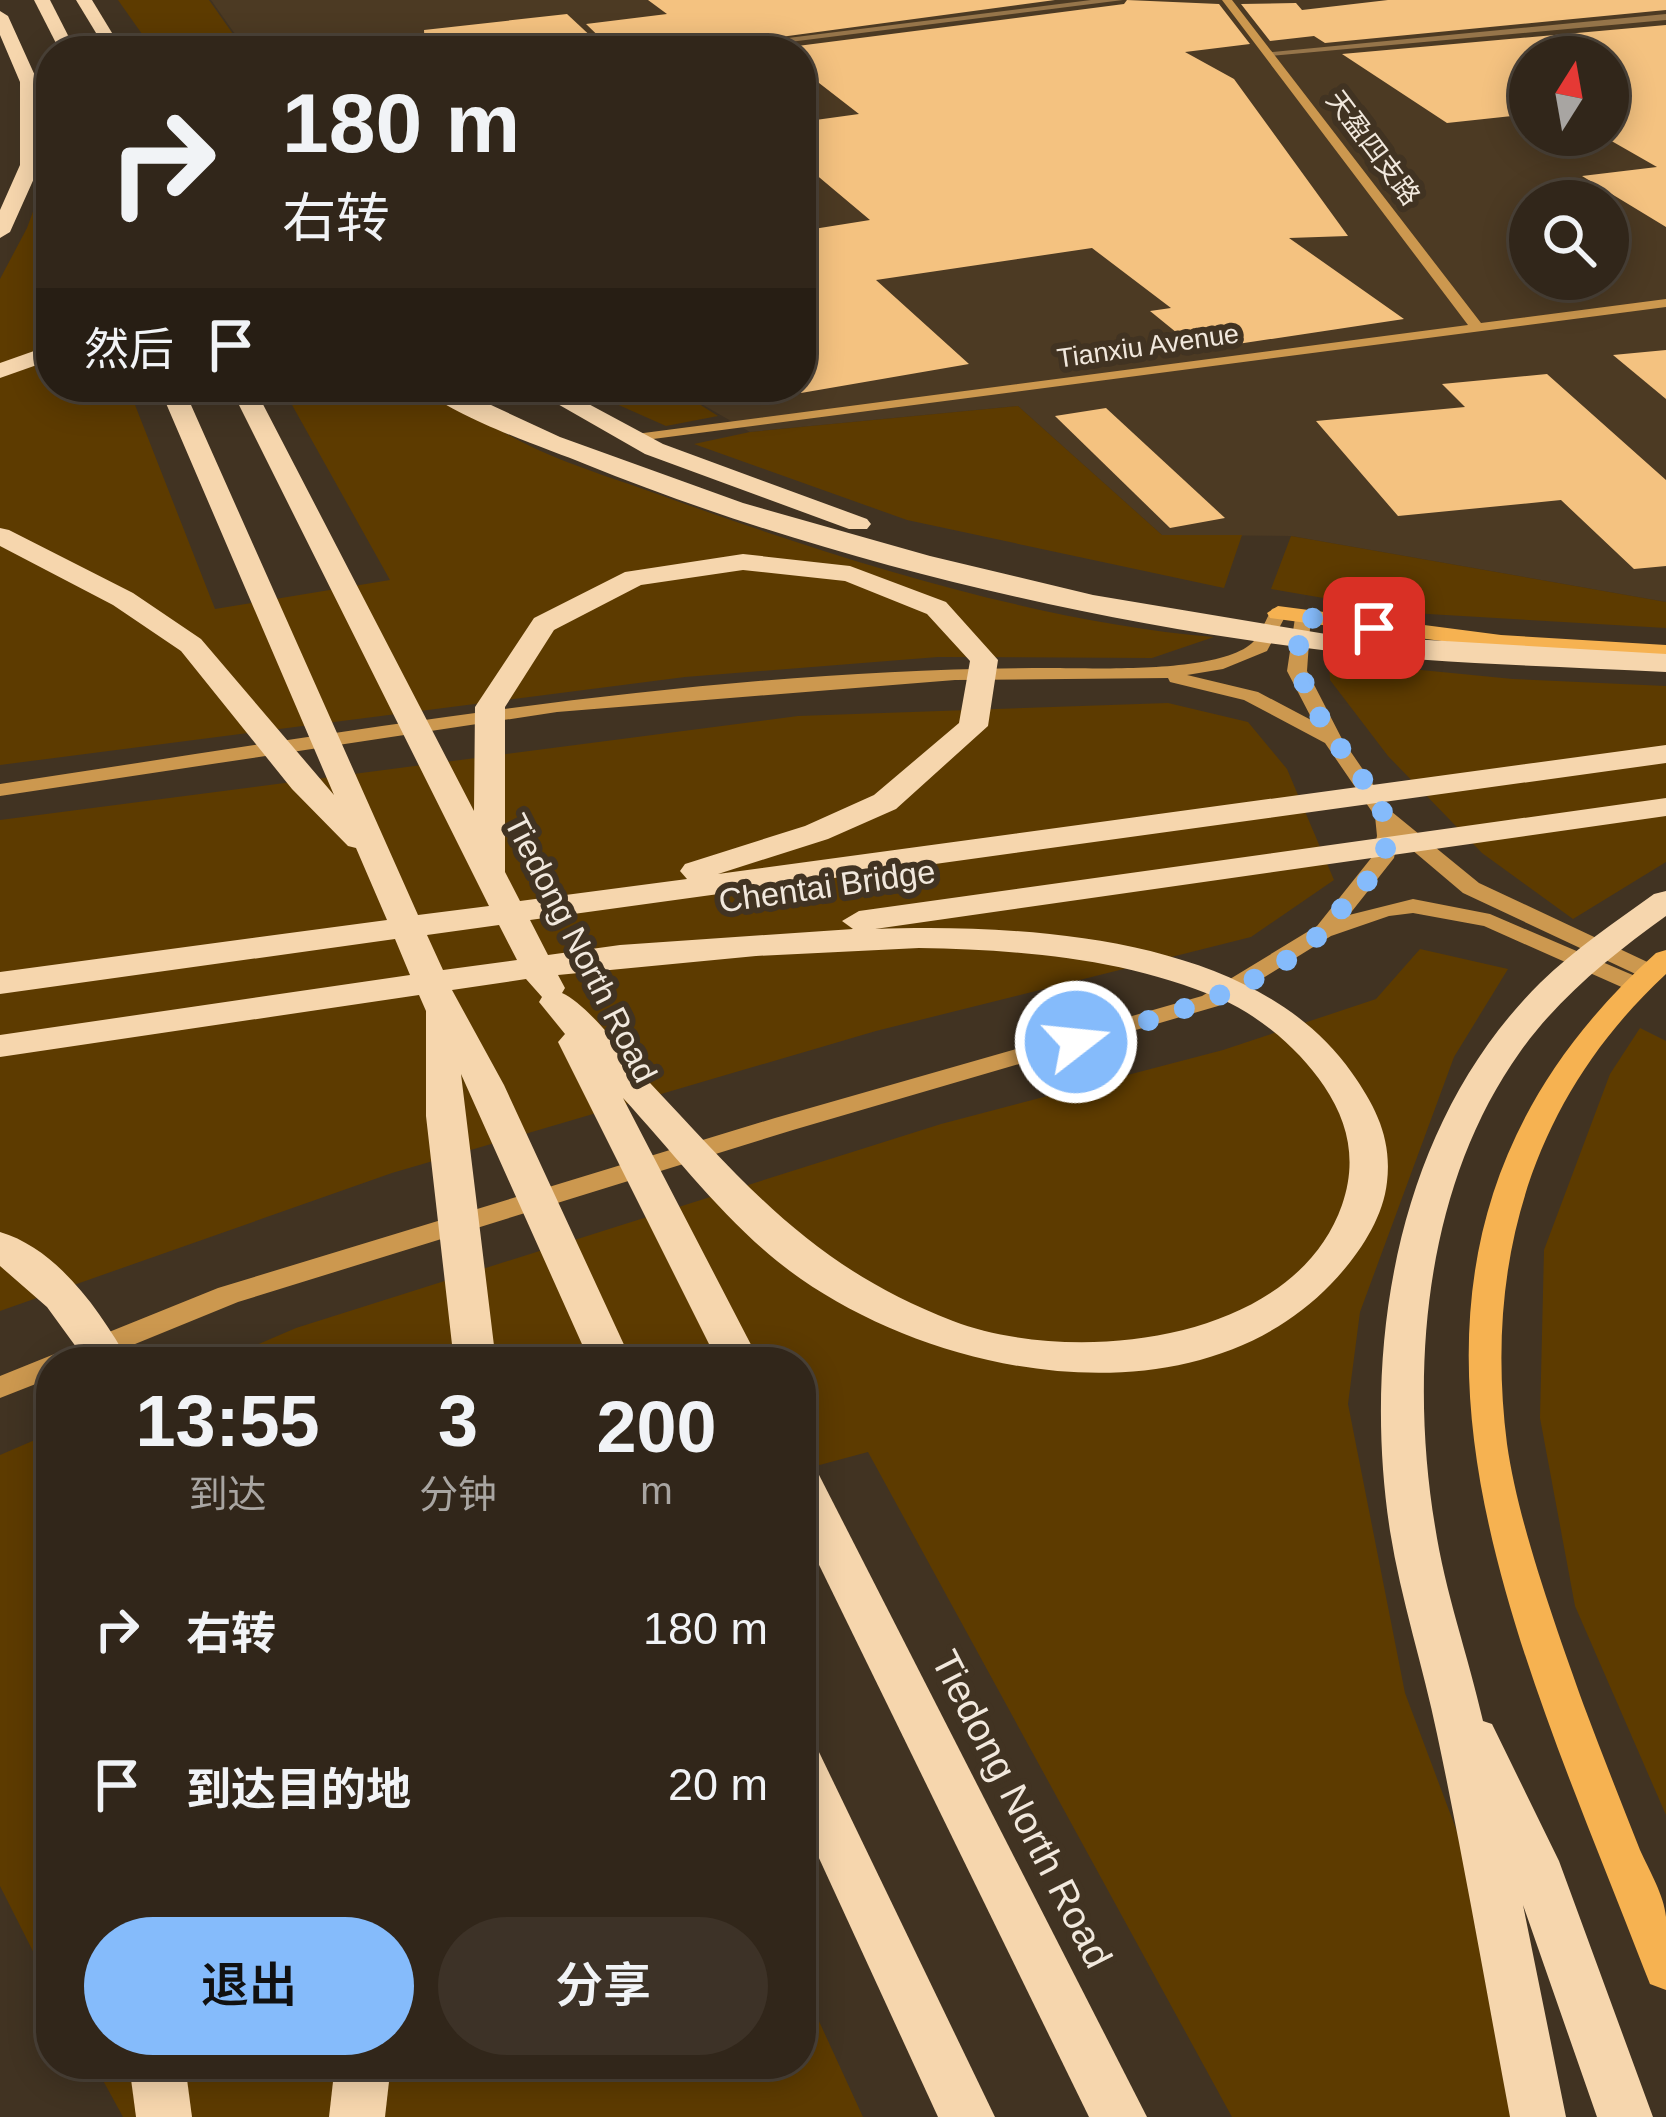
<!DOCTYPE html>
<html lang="zh">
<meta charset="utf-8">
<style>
body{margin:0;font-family:Helvetica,"Noto Sans SC",sans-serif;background:#3d3227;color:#f1f3f6;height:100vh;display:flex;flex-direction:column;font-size:45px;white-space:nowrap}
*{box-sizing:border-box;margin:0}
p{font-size:39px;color:#a8a5a2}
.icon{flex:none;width:66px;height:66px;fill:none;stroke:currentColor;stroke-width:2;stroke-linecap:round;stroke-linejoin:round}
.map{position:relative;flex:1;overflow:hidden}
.drawer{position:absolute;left:36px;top:1347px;width:780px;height:732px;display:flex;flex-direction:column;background:#31261a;border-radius:48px;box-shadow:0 6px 30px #0003,0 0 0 3px #4c4339}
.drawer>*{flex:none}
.guide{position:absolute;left:36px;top:36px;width:780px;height:366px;border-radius:48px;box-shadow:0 6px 30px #0003,0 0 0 3px #4c4339;background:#31261a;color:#f1f3f6;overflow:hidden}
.needle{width:78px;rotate:11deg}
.buttons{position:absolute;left:1509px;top:36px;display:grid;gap:24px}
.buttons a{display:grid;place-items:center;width:120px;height:120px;border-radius:50%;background:#31261a;box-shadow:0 6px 30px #0003,0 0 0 3px #4c4339;font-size:60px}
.pin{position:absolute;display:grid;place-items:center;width:102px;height:102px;color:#fff;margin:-51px;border-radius:24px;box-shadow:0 6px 18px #0006}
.me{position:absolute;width:132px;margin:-66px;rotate:74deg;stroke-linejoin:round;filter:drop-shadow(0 0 9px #0008)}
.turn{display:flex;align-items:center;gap:42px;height:252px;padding:0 48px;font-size:54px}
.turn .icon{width:156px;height:156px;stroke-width:2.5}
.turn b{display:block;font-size:84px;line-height:102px}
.then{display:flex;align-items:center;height:114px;padding:0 48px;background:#0003;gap:24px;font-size:45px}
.eta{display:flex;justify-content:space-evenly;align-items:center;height:204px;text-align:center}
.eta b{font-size:72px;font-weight:600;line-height:84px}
.primary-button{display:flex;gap:24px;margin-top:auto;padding:24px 48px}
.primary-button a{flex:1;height:138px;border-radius:72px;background:#85bbfb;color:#111;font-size:48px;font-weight:600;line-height:138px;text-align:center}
.primary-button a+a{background:#3d3227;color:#f1f3f6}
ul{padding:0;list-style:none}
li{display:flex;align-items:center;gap:36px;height:156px;padding:0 48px}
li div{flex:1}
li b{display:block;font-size:45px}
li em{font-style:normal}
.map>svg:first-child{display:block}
.built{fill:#4c3a23;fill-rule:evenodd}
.green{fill:#5d3b00}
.building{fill:#f4c280}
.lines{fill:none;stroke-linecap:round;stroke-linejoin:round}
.street{fill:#96754a;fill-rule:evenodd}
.secondary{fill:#cc984f;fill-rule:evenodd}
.primary{fill:#f6b251;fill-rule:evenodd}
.highway{fill:#f6d6ad;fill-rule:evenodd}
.route{stroke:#85bbfb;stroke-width:21;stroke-dasharray:0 37.8}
.labels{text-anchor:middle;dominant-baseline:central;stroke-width:12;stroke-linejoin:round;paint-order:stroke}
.far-street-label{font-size:27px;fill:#f1e8dd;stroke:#413322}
.street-label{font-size:33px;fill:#f1e8dd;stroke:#413322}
.near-street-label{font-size:39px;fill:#f1e8dd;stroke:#413322}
</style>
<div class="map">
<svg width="1666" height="2117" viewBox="0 0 1666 2117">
<rect width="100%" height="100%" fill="#413322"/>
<!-- built -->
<path class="built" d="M211 0H1666V602L1291 536 1162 535 1018 406 750 432 672 387H801V51H247ZM1530 57H1608V135H1530ZM1530 201H1608V279H1530Z"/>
<!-- green -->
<g class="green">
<polygon points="118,0 209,0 245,51 154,51"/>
<path d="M46 176 51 188V387H128L215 609 390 580 282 387H443C508 450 587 468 671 499 839 559 1036 622 1214 637L1152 658 938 657 685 677 0 765V279L27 228Z"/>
<polygon points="578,387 672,387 718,416 666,426"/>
<polygon points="1018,406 1162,535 1242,535 1224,588 907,520 694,444 750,432"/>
<polygon points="1291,536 1666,602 1666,628 1411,613 1271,589"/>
<polygon points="1329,661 1513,679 1666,686 1666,862 1573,919 1482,853 1388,756 1330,680"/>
<polygon points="1168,703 1248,722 1287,769 1334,880 1251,937 876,1031 392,1173 0,1311 0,820 798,716"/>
<polygon points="1420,949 1508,969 1454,1057 1360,1312 1348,1404 1405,1693 1564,2117 1232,2117 868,1452 801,1470 801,1362 217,1362 296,1328 941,1124 1223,1050 1376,999"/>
<polygon points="1640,1028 1666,1041 1666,1815 1575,1606 1540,1418 1544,1250 1610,1074"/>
<polygon points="51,1433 51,1987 0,1886 0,1455"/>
<polygon points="801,1982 863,2117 123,2117 94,2064 801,2064"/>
</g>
<!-- building -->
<g class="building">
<polygon points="648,0 1055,0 677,51 614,51 586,24 667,14"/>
<polygon points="1127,0 1219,4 1250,44 1185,52 1234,79 1348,236 1289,238 1404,319 1198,350 1150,311 1171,308 1092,248 876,280 969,364 801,393 801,231 870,220 801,162 801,122 859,114 801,69 801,51 774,49 1124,4"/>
<polygon points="1388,0 1666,0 1666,10 1325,43 1314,36 1270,41 1241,4 1296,3 1302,10"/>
<polygon points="567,14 597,42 517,51 425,51 424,30"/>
<polygon points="1666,25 1666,227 1582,176 1657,167 1608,139 1608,57 1530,57 1530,114 1447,123 1342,54"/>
<polygon points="1666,350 1666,399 1613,355"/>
<polygon points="1547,374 1666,480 1666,566 1634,569 1561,500 1398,516 1316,421 1465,407 1442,384"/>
<polygon points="1106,408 1225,518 1170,528 1055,416"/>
</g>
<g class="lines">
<!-- street -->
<g class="street">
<polygon points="1091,0 1123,0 719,51 685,51"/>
<polygon points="1666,14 1666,20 1269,56 1263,53"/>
</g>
<!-- secondary -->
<g class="secondary">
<polygon points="1222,0 1232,0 1481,323 1666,299 1666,307 630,442 628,439 636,434 1468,325"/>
<path d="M1278 607 1287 613 1267 651 1223 669 1187 675 1258 692 1313 721 1287 671 1295 618 1297 614H1311L1307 671 1342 739 1392 812 1479 883 1658 967 1661 972 1658 977H1642L1463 893 1398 838 1394 858 1349 915 1413 899 1490 914 1642 979 1646 984 1634 991 1626 989 1484 926 1413 913 1389 916 1331 936 1218 1006 793 1130 238 1302 91 1362H51V1378L0 1398V1376L218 1288 775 1118 1202 996 1317 926 1372 857 1377 836 1375 816 1325 743 1244 700 1170 682 1168 678 955 680 557 712 0 796V784C348 732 697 668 1050 668 1094 668 1224 674 1254 641 1261 633 1266 619 1272 609Z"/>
</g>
<!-- primary -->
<g class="primary">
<polygon points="1278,606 1501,635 1666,645 1666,659 1501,649 1270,618 1267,613"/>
<path d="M1666 950V974C1531 1099 1484 1263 1507 1444 1518 1523 1557 1630 1584 1706 1602 1754 1621 1802 1640 1850 1649 1870 1664 1895 1666 1917 1666 1941 1666 1966 1666 1990L1650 1984 1644 1969C1510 1621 1322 1254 1656 953Z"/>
</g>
<!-- highway -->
<g class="highway">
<polygon points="34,0 50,0 76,51 60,51"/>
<polygon points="76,0 92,0 123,51 107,51"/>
<polygon points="0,11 8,16 46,100 38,105 40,165 10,232 0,238 0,210 20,165 20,82 0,35"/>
<polygon points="51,345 51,360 0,378 0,363"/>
<path d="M159 387H183L418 915 489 906 230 387H254L474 811 475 707 534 618 625 572 743 554 850 566 946 602 998 660 988 726 896 809 828 839 718 874 1666 745V763L530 920 548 955 620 945 853 929 842 921 859 911 1666 798V816L875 929C1027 924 1256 935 1352 1073 1376 1107 1392 1139 1387 1182 1383 1220 1357 1257 1331 1284 1196 1424 946 1380 801 1279 733 1232 679 1159 623 1098L760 1362H718L558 1042 565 1034 539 1002 542 997 526 979 452 990 504 1085 632 1362H590L461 1074 496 1362H454L426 1116V1011L419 995 0 1057V1035L410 975 395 939 0 994V972L387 920 356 848 348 846 292 789 181 651 113 605 0 546V528L9 530 133 593 201 639 334 795ZM743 570 845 581 927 614 970 661 959 723 874 795 805 826 685 864 680 871 687 879 520 901 505 872V707L554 630 641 585ZM499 925 517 960 443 970 427 935ZM919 948C1023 950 1124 958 1221 999 1260 1016 1300 1050 1324 1086 1349 1123 1357 1162 1342 1205 1293 1345 1071 1366 953 1321 813 1267 749 1188 650 1083 628 1059 589 1005 562 993L565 988 558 975 756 956Z"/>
<path d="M422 387H452L560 437 743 503 930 556 1093 595 1326 634 1666 654V672C1551 666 1436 664 1322 650 1083 622 809 555 585 464 545 448 450 416 422 387Z"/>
<polygon points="528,387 557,387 663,444 867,519 871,524 867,529 849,529 645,454"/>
<path d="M1666 891V916C1612 955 1559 997 1520 1052 1425 1185 1409 1369 1435 1526 1445 1592 1468 1655 1483 1721L1492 1724 1559 1861 1653 2117H1597L1523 1905 1566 2117H1510C1486 1989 1464 1861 1437 1734 1423 1666 1401 1600 1390 1531 1361 1341 1399 1123 1540 983 1575 949 1615 922 1654 894Z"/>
<path d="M0 1232C58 1249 101 1312 129 1362H87L47 1307 0 1266Z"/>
<polygon points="801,1466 817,1471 1147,2117 1089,2117 801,1528"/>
<polygon points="801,1743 818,1750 995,2117 938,2117 801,1819"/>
<polygon points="129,2064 185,2064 192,2117 136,2117"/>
<polygon points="335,2064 391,2064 385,2117 329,2117"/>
</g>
</g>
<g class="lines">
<!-- route -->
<path class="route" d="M1076 1042C1155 1019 1266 990 1325 929 1334 920 1340 909 1349 901 1371 879 1399 847 1383 813 1352 750 1278 695 1304 617L1374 628"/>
</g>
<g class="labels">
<!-- far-street labels -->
<g class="far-street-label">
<text transform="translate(1373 148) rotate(53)">天盈四支路</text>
<text transform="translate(1148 346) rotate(-8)">Tianxiu Avenue</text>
</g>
<!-- street labels -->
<g class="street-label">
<text transform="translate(827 886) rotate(-8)">Chentai Bridge</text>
<text transform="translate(581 948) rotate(63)">Tiedong North Road</text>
</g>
<!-- near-street labels -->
<g class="near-street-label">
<text transform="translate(1022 1809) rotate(63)">Tiedong North Road</text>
</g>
</g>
</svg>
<div class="buttons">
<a><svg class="needle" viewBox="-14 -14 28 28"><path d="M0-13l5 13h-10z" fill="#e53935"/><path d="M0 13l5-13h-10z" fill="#a8a5a2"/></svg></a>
<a><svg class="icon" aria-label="search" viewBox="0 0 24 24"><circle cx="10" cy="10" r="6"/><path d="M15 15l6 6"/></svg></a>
</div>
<div class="pin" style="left:1374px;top:628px;background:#d93025"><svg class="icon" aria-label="arrive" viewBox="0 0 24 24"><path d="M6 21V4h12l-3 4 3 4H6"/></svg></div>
<svg class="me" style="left:1076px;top:1042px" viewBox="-20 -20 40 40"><circle r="17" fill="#85bbfb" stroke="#fff" stroke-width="3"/><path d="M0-11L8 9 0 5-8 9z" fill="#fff"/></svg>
<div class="guide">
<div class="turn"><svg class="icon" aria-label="right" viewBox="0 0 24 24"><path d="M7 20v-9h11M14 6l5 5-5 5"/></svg><div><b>180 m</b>右转</div></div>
<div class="then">然后<svg class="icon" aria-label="arrive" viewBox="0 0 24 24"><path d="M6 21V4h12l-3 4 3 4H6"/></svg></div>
</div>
<section class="drawer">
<div class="eta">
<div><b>13:55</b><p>到达</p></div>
<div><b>3</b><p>分钟</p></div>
<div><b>200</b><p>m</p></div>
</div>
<ul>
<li><svg class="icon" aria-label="right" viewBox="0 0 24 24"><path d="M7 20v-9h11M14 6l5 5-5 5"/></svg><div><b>右转</b></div><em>180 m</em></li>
<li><svg class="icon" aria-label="arrive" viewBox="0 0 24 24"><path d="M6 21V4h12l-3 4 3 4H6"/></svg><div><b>到达目的地</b></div><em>20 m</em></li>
</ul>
<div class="primary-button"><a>退出</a><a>分享</a></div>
</section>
</div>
